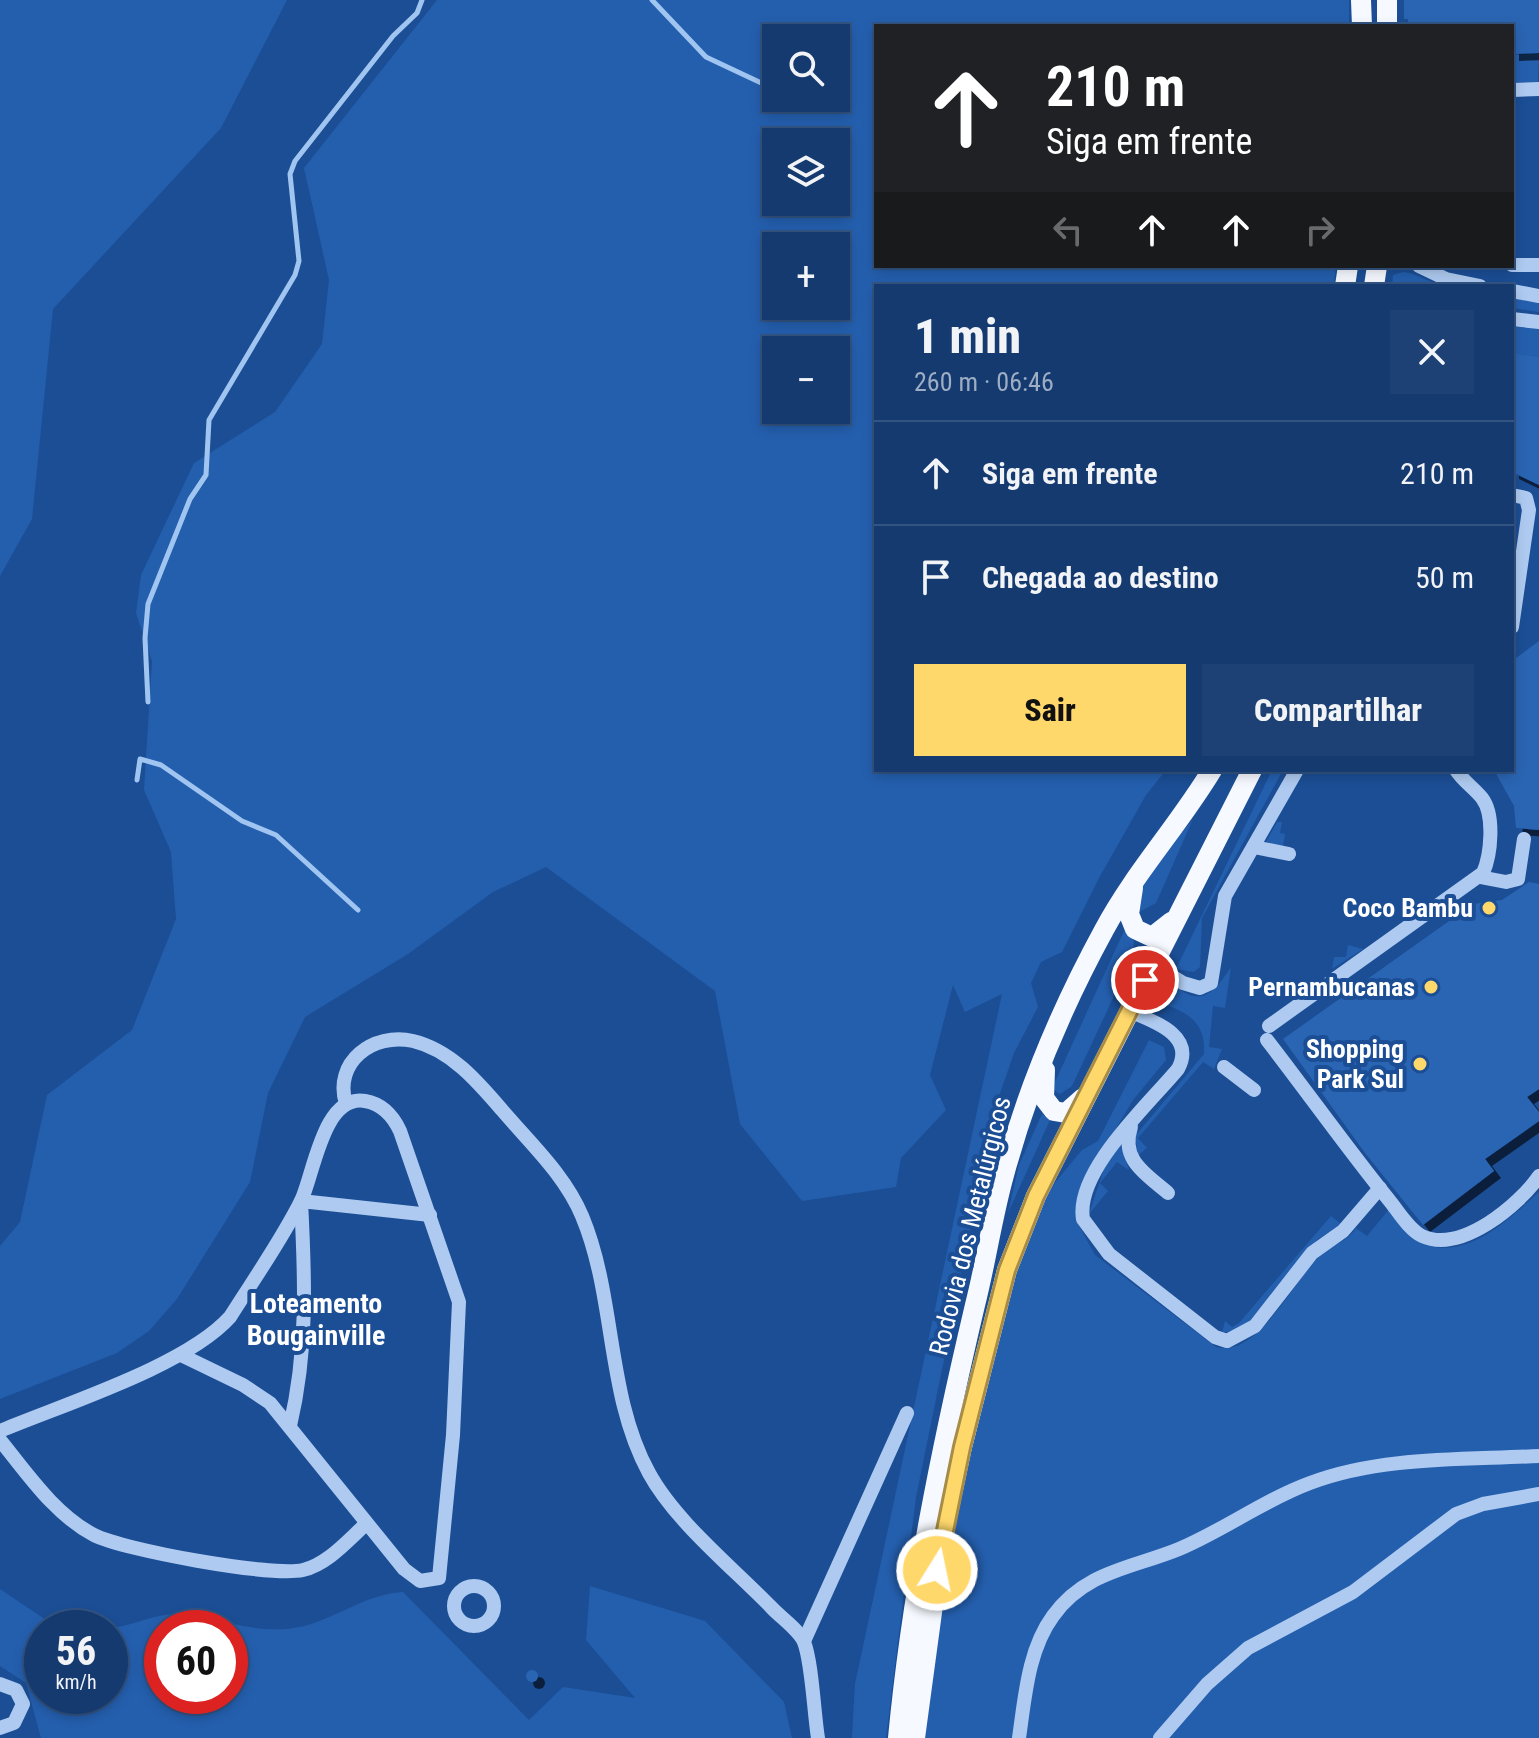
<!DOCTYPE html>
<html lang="pt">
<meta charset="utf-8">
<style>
body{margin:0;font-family:"Roboto Condensed",sans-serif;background:#1d4175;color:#f1f3f6;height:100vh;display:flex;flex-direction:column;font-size:30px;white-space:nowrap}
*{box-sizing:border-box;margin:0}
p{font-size:26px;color:#9dadc3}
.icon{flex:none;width:44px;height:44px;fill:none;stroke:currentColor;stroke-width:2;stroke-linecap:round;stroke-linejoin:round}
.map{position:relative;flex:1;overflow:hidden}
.details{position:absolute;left:874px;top:284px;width:640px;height:488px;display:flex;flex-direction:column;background:#143a70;border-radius:0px;box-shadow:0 4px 12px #0003,0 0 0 2px #335483}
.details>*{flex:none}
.banner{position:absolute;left:874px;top:24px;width:640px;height:244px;border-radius:0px;box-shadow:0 4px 12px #0003,0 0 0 2px #335483;background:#202124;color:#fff;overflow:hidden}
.fabs{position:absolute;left:762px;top:24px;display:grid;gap:16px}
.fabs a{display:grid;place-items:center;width:88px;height:88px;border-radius:0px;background:#143a70;box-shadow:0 4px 12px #0003,0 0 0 2px #335483;font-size:40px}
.speed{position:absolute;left:24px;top:1610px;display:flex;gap:16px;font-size:40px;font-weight:700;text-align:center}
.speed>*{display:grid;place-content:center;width:104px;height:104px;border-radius:50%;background:#143a70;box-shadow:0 4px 12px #0003,0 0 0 2px #335483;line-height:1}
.speed small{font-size:20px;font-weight:400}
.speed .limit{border:12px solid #d22;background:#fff;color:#111}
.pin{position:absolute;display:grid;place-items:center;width:68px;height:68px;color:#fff;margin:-34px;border:4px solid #fff;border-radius:50%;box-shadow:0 2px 8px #0007}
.me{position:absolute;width:88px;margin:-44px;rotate:10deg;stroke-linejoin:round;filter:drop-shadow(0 0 6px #0008)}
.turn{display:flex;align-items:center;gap:28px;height:168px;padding:0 40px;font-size:36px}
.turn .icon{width:104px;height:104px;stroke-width:2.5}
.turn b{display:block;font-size:56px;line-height:68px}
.lanes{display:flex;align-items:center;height:76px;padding:0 40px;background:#0003;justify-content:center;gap:40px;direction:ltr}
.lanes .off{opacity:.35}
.round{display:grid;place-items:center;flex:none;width:84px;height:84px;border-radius:0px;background:#1d4175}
.head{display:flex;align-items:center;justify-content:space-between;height:136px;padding:0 40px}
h1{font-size:48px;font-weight:800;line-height:60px}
.cta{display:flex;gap:16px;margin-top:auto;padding:16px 40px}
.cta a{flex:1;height:92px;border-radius:0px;background:#ffd86c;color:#111;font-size:32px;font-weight:800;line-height:92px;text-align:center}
.cta a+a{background:#1d4175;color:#f1f3f6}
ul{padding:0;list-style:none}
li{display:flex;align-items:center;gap:24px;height:104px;padding:0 40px;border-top:2px solid #335483}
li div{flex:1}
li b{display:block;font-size:30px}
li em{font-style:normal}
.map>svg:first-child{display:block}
.green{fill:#245fae;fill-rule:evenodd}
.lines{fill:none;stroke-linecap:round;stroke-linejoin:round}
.stream{stroke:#a1c5f1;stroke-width:5}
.building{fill:#2a65b3;filter:url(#shadow)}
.minor{stroke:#aecaf0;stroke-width:14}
.major{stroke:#f6f9ff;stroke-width:20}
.route-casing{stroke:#a68c46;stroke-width:20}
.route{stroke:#ffd86c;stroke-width:14}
.poi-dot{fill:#ffd86c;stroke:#1b4e95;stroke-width:3}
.labels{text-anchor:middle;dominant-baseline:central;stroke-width:8;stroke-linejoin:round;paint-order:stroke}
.poi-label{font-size:26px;font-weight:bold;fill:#fff;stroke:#1b4e95;text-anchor:end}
.street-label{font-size:26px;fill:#fff;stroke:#1b4e95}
.neighbourhood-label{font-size:28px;font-weight:bold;fill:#fff;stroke:#1b4e95}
</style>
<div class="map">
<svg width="1539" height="1738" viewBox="0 0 1539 1738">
<defs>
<filter id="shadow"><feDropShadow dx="7" dy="7" stdDeviation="0" flood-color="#0009"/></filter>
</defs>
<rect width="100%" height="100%" fill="#1b4e95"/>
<!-- green -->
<g class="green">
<polygon points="0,0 287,0 221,128 53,309 32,519 0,576"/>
<path d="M437 0H1349V26H876V266H1336L1334 286H876V770H1166L1146 795 1099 878 1062 952 1041 962 1031 983 1038 1007 1014 1053 996 1105 916 1497 886 1738H852L855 1684 1002 994 965 1012 953 985 930 1075 946 1110 901 1158 896 1187 802 1201 740 1124 715 991 546 867 493 892 408 954 305 1017 268 1093 250 1182 177 1299 149 1331 117 1353 0 1399V1246L20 1222 47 1095 132 1030 176 919 171 852 144 790 152 661 136 613 141 575 194 463 275 412 322 344 329 280 304 168ZM776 38H836V98H776ZM776 142H836V202H776ZM776 246H836V306H776ZM776 350H836V410H776Z"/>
<polygon points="1539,54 1538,82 1512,83 1512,55"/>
<path d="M1403 272C1419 274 1429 283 1445 286H1392L1393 275Z"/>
<polygon points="1512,296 1539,301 1539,312 1512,308"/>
<polygon points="1512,326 1539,329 1539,357 1512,353"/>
<polygon points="1272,770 1283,770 1202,918 1200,967 1194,972 1176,969"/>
<path d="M1193 819 1156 903 1139 912C1133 880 1175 843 1193 819Z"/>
<polygon points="1277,822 1282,822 1280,833 1285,834 1283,846 1266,842"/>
<polygon points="1124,931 1134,941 1133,955 1072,1086 1060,1094 1054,1090 1055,1082"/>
<polygon points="1348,945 1363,949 1332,969 1334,957 1346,957"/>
<path d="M1231 967 1225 1008 1213 1006 1209 1047 1222 1049 1214 1069 1203 1062 1138 1138 1147 1148 1138 1155 1135 1136 1204 1054C1206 1024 1190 1013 1163 1004L1172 983C1199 1009 1214 994 1231 967Z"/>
<polygon points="1301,979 1315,980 1316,987 1293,1005 1293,995 1281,993 1281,987 1301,989"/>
<path d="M1149 1040 1164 1047 1166 1060 1133 1100 1086 1179 1076 1206V1220L1095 1255 1216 1347C1260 1358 1294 1277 1323 1253 1336 1242 1346 1243 1356 1228L1367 1236 1391 1207C1400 1217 1412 1239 1424 1244 1468 1261 1510 1218 1539 1192V1738H922L958 1493 1018 1269 1048 1191 1082 1150 1098 1141Z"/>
<polygon points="1042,1114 1050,1120 1008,1213 1019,1165"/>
<polygon points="1120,1144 1129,1170 1117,1162 1100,1183 1108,1191 1089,1214 1105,1166"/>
<polygon points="1331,1216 1341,1224 1317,1240 1245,1328 1222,1333 1225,1321 1232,1327 1239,1323"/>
<path d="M590 1586 705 1621 784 1702 792 1738H41L26 1683 0 1666V1589L52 1624 66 1628H42V1696H110V1628C133 1626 153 1614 176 1614 213 1616 248 1632 286 1629 328 1626 361 1594 403 1592L529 1720 563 1687 635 1698 586 1640ZM162 1628H230V1696H162Z"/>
</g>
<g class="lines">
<!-- stream -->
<g class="stream">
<polyline points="652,0 706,57 776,90"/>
<polyline points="794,98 795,99"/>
<polyline points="148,702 145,638 148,604 190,499 206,475 209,420 295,275 299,261 290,174 295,161 393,36 417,13 422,0"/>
<polyline points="137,780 140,759 161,765 242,821 276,835 358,910"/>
</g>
</g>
<!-- building -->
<g class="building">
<polygon points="1404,0 1539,0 1539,53 1512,54 1512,26 1408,26 1408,19 1404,19"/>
<polygon points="1512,353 1539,357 1539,485 1512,472"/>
<polygon points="1539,641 1539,830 1516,828 1514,806 1494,770 1512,770 1512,661"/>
<polygon points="1529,882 1539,884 1539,1089 1527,1097 1539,1112 1539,1121 1485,1159 1494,1171 1423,1225 1365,1153 1283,1039 1473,904 1502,900"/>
<circle cx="532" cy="1676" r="6"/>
</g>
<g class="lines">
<!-- minor -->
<g class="minor">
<polyline points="1512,90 1539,89"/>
<polyline points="1512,265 1539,265"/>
<polyline points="1419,266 1446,279 1480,286"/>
<polyline points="1512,291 1539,296"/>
<polyline points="1512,319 1539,322"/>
<polyline points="1512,495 1526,498 1529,510 1512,627"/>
<polyline points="1254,847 1289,854"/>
<polyline points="1480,877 1506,882 1518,879 1524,839"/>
<polyline points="1152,964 1183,983 1200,988 1211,983 1225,896 1297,770"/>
<path d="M1129 1011C1153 1021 1196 1035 1178 1069 1149 1104 1075 1171 1083 1219L1109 1254 1215 1337 1227 1341 1255 1326 1312 1253 1343 1231 1380 1188"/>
<path d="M1269 1026 1483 873C1491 855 1495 815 1482 798 1474 788 1463 781 1456 770"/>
<path d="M1267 1040C1308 1093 1347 1148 1389 1200 1398 1211 1409 1230 1422 1236 1461 1254 1519 1205 1539 1176"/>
<polyline points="1224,1067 1254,1090"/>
<path d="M346 1104C333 1062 373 1032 413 1041 451 1050 478 1082 502 1110 530 1143 565 1175 582 1216 616 1297 606 1395 649 1473 675 1521 732 1567 771 1607 780 1617 799 1630 804 1642 812 1662 814 1714 818 1738"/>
<path d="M1131 1127C1120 1160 1146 1174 1168 1193"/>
<path d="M290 1426C308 1350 305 1278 301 1201L430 1215"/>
<path d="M0 1431C64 1404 186 1366 230 1317 254 1279 281 1241 301 1201 314 1174 323 1094 365 1101 383 1104 393 1116 400 1131L459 1302 453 1435 439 1578 420 1581 404 1569 270 1403 243 1385 181 1355"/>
<path d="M0 1440C27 1473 54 1514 94 1535 123 1550 271 1577 303 1570 328 1564 348 1540 366 1524"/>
<circle cx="474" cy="1606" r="20"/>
<polyline points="804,1641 907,1413"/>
<polyline points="0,1684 16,1690 23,1704 14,1723 0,1728"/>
<path d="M1019 1738C1025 1697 1028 1650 1053 1616 1085 1571 1133 1568 1179 1549 1224 1530 1264 1500 1310 1483 1381 1456 1464 1460 1539 1456"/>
<polyline points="1160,1738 1207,1684 1248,1648 1353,1592 1456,1514 1483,1504 1539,1494"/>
</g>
<!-- major -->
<g class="major">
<polyline points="1361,0 1362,26"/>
<polyline points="1387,0 1387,26"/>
<polyline points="1345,286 1348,266"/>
<polyline points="1374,286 1377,266"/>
<polyline points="1133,888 1129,914 1135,929 1152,937 1171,922"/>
<polyline points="1045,1070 1044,1098 1054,1111 1066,1113 1083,1098"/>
<path d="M898 1738C912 1591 941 1449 975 1305 986 1262 992 1218 1004 1175 1027 1090 1062 1007 1104 930 1135 872 1179 825 1212 770"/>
<polyline points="915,1738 941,1546 962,1447 1007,1270 1036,1196 1252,770"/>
</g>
</g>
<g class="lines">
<!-- route casing -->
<g class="route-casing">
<polyline id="route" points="937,1570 962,1447 1007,1270 1036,1196 1145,980"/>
</g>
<!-- route -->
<use href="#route" class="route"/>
</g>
<!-- markers -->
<g class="poi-dot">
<circle cx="1489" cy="908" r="8"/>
<circle cx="1431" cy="987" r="8"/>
<circle cx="1420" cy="1064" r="8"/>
</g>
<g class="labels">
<!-- poi labels -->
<g class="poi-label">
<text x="1473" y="908">Coco Bambu</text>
<text x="1415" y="987">Pernambucanas</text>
<text x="1404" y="1049">Shopping<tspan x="1404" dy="30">Park Sul</tspan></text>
</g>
<!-- street labels -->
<g class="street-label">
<text transform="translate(970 1226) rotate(-76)">Rodovia dos Metalúrgicos</text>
</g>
<!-- neighbourhood labels -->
<g class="neighbourhood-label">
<text x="316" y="1303">Loteamento<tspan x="316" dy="32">Bougainville</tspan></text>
</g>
</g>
</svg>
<div class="fabs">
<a><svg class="icon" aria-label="search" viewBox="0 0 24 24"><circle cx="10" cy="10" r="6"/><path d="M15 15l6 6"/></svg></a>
<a><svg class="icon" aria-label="layers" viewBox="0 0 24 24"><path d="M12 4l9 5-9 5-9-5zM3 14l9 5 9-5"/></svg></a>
<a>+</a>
<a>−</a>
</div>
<div class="speed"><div>56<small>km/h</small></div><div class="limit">60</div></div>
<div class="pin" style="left:1145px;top:980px;background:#d93025"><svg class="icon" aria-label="arrive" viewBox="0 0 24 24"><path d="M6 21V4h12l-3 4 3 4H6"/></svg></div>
<svg class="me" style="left:937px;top:1570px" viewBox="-20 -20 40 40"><circle r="17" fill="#ffd86c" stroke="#fff" stroke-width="3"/><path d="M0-11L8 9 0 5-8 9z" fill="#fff"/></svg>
<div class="banner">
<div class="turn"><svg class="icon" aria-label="ahead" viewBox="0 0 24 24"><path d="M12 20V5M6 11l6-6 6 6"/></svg><div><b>210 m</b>Siga em frente</div></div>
<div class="lanes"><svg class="icon off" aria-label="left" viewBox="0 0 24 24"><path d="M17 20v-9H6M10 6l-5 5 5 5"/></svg><svg class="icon" aria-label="ahead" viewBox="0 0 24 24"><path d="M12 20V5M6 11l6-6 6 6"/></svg><svg class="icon" aria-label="ahead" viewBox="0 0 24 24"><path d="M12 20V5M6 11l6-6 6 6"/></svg><svg class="icon off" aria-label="right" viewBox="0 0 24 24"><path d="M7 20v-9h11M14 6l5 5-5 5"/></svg></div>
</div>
<section class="details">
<div class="head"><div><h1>1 min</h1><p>260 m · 06:46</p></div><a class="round"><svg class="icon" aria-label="close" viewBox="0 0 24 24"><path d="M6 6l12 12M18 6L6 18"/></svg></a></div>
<ul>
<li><svg class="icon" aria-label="ahead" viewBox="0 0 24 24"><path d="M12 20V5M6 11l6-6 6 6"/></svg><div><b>Siga em frente</b></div><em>210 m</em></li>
<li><svg class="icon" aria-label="arrive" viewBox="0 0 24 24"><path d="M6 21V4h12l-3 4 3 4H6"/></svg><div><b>Chegada ao destino</b></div><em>50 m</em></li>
</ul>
<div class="cta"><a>Sair</a><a>Compartilhar</a></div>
</section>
</div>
